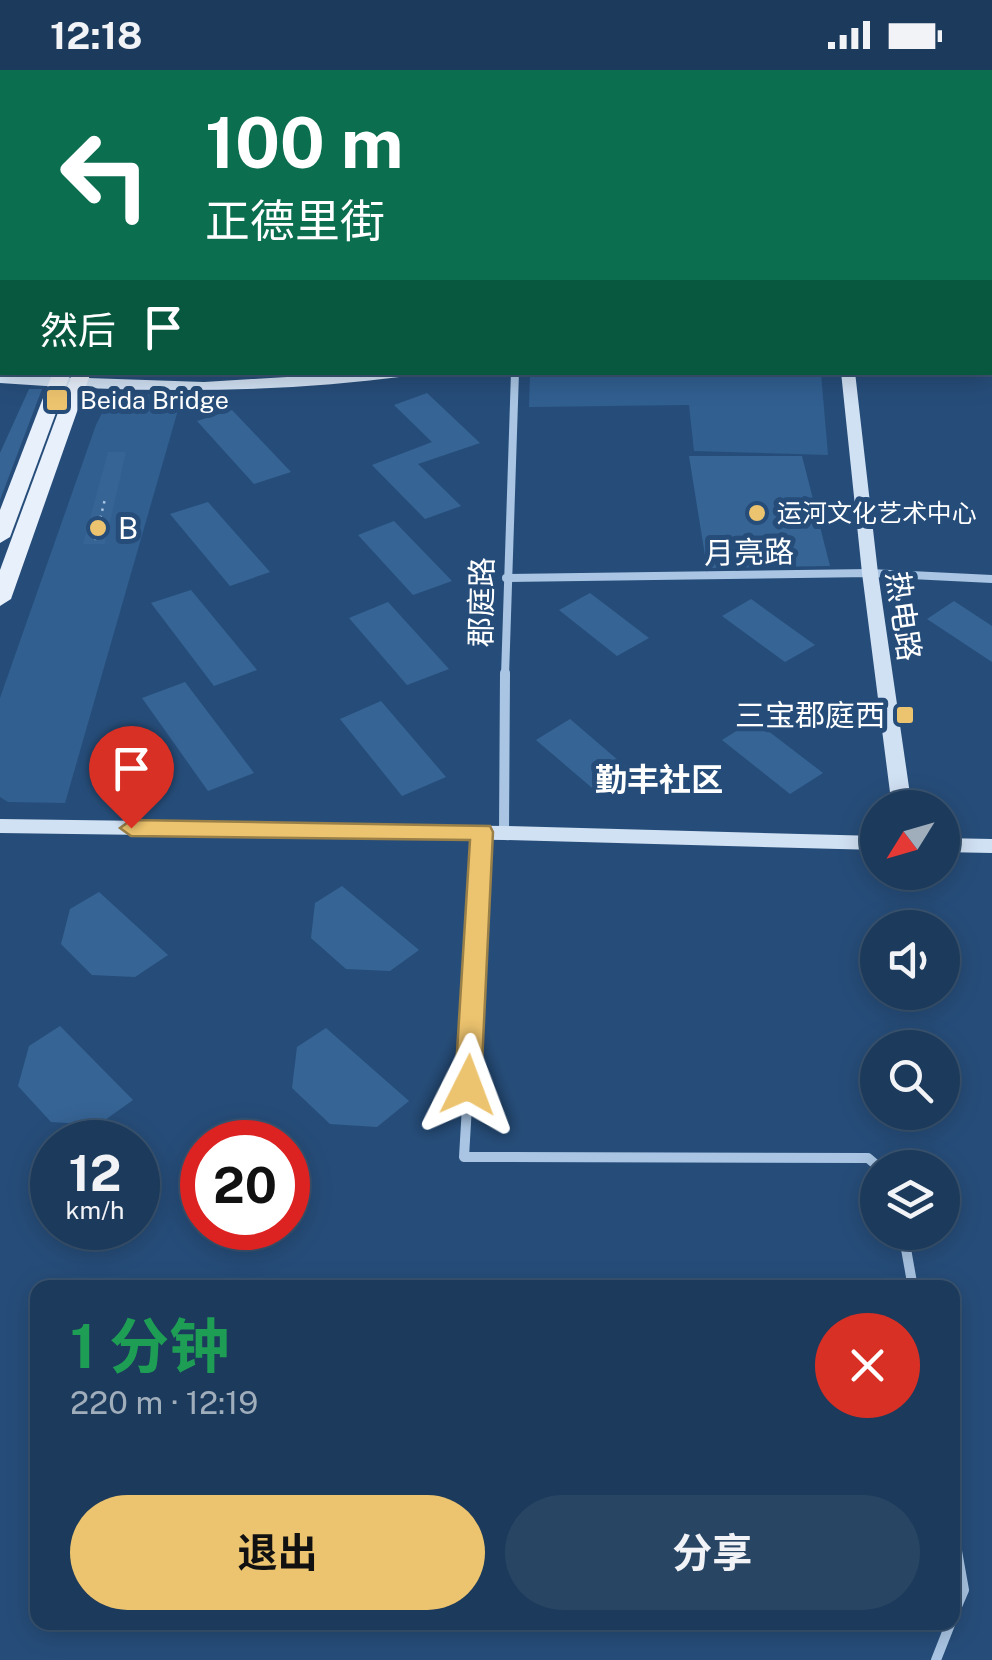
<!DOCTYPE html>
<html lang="zh">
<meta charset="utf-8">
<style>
body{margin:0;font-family:"Public Sans","Noto Sans SC",sans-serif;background:#294564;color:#f1f3f6;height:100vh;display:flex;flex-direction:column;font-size:38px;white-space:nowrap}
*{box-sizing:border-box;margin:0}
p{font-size:32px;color:#a0adbb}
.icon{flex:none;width:55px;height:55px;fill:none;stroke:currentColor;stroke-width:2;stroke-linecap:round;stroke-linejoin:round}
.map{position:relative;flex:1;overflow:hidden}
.drawer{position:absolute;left:30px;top:1210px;width:930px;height:350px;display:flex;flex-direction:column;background:#1c3a5b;border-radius:20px;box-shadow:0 5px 25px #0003,0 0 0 2px #3a5471}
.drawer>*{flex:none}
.top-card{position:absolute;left:0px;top:0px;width:992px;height:305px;box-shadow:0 5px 25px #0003,0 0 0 2px #3a5471;background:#0b6e4f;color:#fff;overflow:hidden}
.needle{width:65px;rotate:233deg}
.controls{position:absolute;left:860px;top:720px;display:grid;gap:20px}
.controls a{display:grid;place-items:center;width:100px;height:100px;border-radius:50%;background:#1c3a5b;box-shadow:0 5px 25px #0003,0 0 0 2px #3a5471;font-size:50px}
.speed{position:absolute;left:30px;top:1050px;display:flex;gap:20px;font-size:50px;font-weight:700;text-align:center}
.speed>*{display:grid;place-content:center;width:130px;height:130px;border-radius:50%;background:#1c3a5b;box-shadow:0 5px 25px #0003,0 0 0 2px #3a5471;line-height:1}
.speed small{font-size:25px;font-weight:400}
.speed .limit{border:15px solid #d22;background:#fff;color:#111}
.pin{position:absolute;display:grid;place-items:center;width:85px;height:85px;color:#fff;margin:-102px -42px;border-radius:50% 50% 50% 0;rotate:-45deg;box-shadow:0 0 10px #0007}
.pin .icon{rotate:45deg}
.me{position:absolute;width:110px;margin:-55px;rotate:3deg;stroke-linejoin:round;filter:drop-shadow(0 0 8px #0008)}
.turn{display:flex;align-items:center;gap:35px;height:210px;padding:0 40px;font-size:45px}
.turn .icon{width:130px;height:130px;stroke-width:2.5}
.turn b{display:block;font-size:70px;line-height:85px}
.then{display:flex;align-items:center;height:95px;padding:0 40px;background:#0003;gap:20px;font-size:38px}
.round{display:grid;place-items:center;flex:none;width:105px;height:105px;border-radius:52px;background:#294564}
.headline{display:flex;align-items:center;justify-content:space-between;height:170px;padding:0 40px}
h1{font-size:60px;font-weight:700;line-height:75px;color:#1e9e55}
.action{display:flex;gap:20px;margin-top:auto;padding:20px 40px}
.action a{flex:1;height:115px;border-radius:60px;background:#ecc36e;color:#111;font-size:40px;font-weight:700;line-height:115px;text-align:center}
.action a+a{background:#294564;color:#f1f3f6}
.status{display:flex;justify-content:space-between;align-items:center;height:70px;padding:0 50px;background:#1c3a5b;direction:ltr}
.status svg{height:28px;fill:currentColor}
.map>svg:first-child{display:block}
.green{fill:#315f90}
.water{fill:#1a375a;stroke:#9dc0e4;stroke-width:2.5}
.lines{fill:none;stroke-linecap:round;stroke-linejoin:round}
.ferry{stroke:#b4cfeb;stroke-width:2.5;stroke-dasharray:8 6;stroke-linecap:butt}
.building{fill:#366495}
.path{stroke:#a9c5e3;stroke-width:2.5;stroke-dasharray:2.5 5;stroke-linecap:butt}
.lane-far1{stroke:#a9c5e3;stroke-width:8}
.lane{stroke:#a9c5e3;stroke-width:10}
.street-far1{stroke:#a9c5e3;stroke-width:8}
.street{stroke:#a9c5e3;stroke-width:10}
.secondary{fill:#d1e1f4;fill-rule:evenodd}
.primary{fill:#e8f0fc;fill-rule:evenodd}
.route{fill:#ecc36e;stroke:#997f48;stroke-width:2.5}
.poi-dot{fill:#ecc36e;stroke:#264d79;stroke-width:4}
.labels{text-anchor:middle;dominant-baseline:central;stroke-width:10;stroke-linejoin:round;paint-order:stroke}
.far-poi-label{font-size:25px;fill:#fff;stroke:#264d79;text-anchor:start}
.poi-label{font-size:30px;fill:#fff;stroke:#264d79;text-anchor:start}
.street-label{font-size:30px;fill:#fff;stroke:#264d79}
.neighbourhood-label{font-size:32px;font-weight:bold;fill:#fff;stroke:#264d79}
</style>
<div class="status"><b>12:18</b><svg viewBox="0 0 49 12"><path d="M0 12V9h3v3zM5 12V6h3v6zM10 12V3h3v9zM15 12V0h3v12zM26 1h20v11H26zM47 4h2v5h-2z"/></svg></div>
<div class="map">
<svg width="992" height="1590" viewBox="0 0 992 1590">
<rect width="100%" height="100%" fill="#264d79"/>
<!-- green -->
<g class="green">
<polygon points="530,303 821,303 828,385 694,381 689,335 529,337"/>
<polygon points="137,324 182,326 65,733 8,732 0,727 0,628 96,355 105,337"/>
</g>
<!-- water -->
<polygon class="water" points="98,0 668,0 730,2 162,2"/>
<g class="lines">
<!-- ferry -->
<polyline class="ferry" points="448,0 499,2"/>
</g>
<!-- building -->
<g class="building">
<polygon points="29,319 42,319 0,430 0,383"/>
<polygon points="427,323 480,373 418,394 461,436 425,449 372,395 432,372 394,335"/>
<polygon points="232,340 291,402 254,414 197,351"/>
<polygon points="108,382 126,382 105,474 83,474"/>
<polygon points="689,386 802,386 830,496 707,498"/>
<polygon points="208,432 270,502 230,516 170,444"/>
<polygon points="394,451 452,511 413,525 358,465"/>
<polygon points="191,520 257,600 214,616 151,533"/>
<polygon points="590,523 649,568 617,586 559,540"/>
<polygon points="751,529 815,575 785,592 722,546"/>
<polygon points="954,531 992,556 992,592 927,549"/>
<polygon points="388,532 449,599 407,615 349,548"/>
<polygon points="185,612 254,703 208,721 142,628"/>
<polygon points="381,631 446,707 402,726 340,649"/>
<polygon points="570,649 633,703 598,723 536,670"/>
<polygon points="754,650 823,703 790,724 722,670"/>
<polygon points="342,816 419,880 390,901 346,899 311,868 315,833"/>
<polygon points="99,822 168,885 135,907 92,905 61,874 70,839"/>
<polygon points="60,956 133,1030 98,1055 51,1052 18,1016 29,976"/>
<polygon points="326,958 409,1031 377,1057 330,1054 292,1018 297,977"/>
</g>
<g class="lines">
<!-- path -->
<g class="path">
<polyline points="765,0 860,2"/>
<polyline points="95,470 105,429"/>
</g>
<!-- lane-far1 -->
<polyline class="lane-far1" points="467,1039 482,762"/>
<!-- lane -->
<g class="lane">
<polyline points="467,1036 464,1087 868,1088 880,1098"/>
<polyline points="903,1162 913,1218"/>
<polyline points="952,1453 964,1520 952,1548"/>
<polyline points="936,1590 951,1552"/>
</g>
<!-- street-far1 -->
<g class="street-far1">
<polyline points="506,508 870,503 992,509"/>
<polyline points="505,606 515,302"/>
</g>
<!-- street -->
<polyline class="street" points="504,763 505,603"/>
<!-- secondary -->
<g class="secondary">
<rect x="990" y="237" width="2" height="8"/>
<polygon points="990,253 992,253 990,262"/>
<rect x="0" y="289" width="2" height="8"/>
<path d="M370 302H415L408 306C272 324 137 323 0 313V305L204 312Z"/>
<polygon points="841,302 855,302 878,503 912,738 892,738 862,503"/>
<polygon points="0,749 504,756 878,766 878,780 504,770 0,763"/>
<polygon points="942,768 992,769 992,783 942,782"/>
</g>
<!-- primary -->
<g class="primary">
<polygon points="53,302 71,302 10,467 0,473 0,440"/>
<polygon points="73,302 91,302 11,529 0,536 0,500"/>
</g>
</g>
<!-- route -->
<polygon class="route" points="131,750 490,756 493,762 481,1015 477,1022 468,1025 459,1022 455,1015 470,770 131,766 120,758"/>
<!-- markers -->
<g class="poi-dot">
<rect x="45" y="318" width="24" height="24" rx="5"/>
<circle cx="757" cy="443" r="10"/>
<circle cx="98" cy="458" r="10"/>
<rect x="895" y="635" width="20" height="20" rx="5"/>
</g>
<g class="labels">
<!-- far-poi labels -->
<g class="far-poi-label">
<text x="80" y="330">Beida Bridge</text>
<text x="777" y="443">运河文化艺术中心</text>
</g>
<!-- poi labels -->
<g class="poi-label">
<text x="118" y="458">B</text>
<text x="885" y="645" text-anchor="end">三宝郡庭西</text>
</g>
<!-- street labels -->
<g class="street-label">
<text transform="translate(749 482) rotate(-1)">月亮路</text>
<text transform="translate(481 532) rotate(-89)">郡庭路</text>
<text transform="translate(904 546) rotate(82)">热电路</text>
</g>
<!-- neighbourhood labels -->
<g class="neighbourhood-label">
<text x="659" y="709">勤丰社区</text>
</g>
</g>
</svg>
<div class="controls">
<a><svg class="needle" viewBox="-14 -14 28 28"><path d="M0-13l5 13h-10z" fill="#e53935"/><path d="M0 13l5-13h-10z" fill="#a0adbb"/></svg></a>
<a><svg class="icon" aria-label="sound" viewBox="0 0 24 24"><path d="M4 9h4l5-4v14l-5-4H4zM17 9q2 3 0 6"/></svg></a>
<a><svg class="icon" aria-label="search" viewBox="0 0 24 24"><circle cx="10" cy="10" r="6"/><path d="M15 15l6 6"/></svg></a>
<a><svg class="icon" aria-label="layers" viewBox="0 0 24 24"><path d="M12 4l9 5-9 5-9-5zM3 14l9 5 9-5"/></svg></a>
</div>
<div class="speed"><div>12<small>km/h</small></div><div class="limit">20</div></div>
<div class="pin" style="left:131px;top:758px;background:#d93025"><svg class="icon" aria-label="arrive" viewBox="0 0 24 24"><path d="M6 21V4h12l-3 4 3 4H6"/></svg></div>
<svg class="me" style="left:468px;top:1015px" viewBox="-20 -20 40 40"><path d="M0-17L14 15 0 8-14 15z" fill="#ecc36e" stroke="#fff" stroke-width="4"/></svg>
<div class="top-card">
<div class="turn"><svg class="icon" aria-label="left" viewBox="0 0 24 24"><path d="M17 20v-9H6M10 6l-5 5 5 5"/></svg><div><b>100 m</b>正德里街</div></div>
<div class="then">然后<svg class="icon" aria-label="arrive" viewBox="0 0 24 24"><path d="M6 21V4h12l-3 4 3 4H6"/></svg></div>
</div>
<section class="drawer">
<div class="headline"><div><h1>1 分钟</h1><p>220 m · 12:19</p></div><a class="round" style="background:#d93025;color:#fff"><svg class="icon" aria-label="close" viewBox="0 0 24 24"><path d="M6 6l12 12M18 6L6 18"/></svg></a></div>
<div class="action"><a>退出</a><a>分享</a></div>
</section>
</div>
